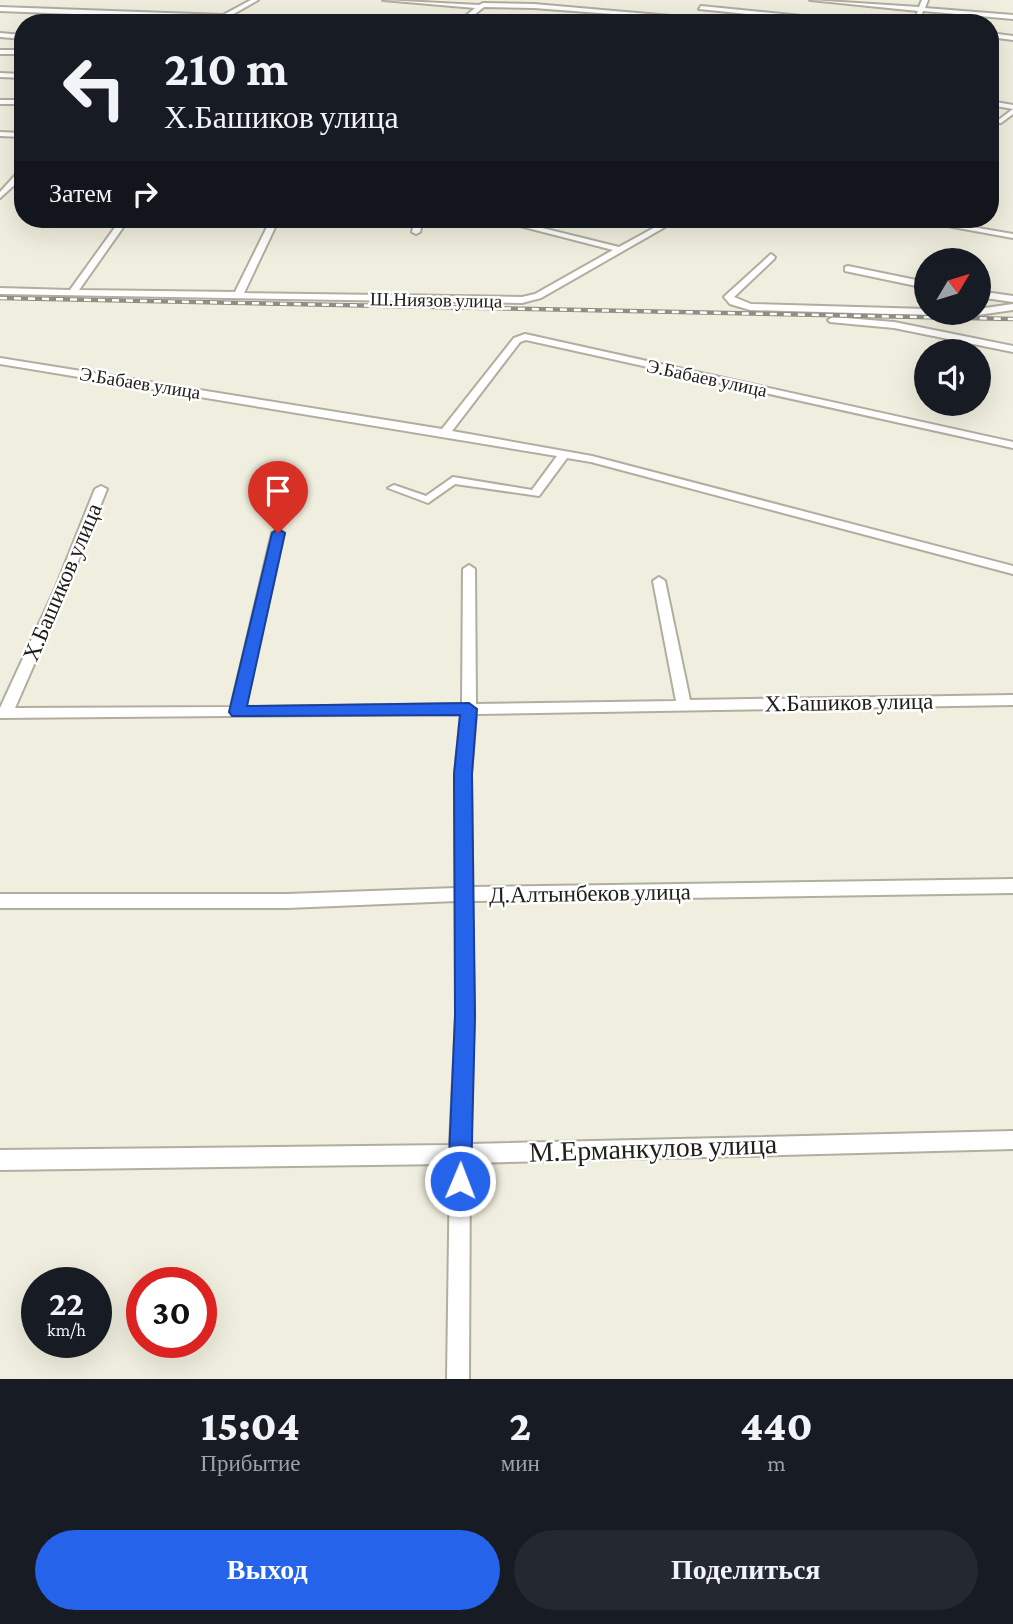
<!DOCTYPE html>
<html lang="ru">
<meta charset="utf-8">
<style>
body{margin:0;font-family:"Crimson Pro",serif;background:#242831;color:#f1f3f6;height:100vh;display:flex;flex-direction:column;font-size:26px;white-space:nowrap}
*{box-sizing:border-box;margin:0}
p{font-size:23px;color:#9ea1a6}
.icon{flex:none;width:38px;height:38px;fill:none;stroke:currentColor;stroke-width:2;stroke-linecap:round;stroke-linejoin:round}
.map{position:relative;height:1379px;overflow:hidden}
.panel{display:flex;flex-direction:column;background:#171b24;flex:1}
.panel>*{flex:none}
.hud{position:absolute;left:14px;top:14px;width:985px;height:214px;border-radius:28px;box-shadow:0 7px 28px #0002;background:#171b24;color:#f1f3f6;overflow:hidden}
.needle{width:46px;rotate:52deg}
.buttons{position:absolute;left:914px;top:248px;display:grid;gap:14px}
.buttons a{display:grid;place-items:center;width:77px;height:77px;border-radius:50%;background:#171b24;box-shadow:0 7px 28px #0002;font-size:35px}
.speed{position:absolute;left:21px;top:1267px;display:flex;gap:14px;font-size:35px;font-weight:700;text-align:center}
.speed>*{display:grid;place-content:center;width:91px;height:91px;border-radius:50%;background:#171b24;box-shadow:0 7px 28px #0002;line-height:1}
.speed small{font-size:18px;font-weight:400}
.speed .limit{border:10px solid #d22;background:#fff;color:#111}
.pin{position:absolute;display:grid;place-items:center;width:60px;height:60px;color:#fff;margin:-72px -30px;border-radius:50% 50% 50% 0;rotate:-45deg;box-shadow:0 0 7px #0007}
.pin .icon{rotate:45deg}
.me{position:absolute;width:77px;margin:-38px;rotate:1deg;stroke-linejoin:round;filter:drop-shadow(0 0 5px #0008)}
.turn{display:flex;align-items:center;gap:24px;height:147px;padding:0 35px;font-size:32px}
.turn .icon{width:91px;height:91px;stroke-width:2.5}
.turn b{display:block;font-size:49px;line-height:60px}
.then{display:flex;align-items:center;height:66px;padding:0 35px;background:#0003;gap:14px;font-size:26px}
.eta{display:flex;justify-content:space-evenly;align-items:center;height:119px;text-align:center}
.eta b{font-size:42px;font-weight:800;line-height:49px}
.primary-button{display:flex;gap:14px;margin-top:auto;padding:14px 35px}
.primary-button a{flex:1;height:80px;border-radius:42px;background:#2563eb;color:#fff;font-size:28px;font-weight:800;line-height:80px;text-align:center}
.primary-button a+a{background:#242831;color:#f1f3f6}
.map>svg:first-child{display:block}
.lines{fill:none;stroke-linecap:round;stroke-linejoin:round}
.street-casing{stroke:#b1aea0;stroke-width:4}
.street{fill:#fff;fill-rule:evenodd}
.rail-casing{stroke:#8f8e83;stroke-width:4.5}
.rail{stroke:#fff;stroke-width:2.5;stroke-dasharray:7;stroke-linecap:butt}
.route{fill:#2563eb;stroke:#184099;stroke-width:2}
.labels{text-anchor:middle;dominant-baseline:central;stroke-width:5;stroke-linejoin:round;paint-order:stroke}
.far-street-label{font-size:19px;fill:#21201b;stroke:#fff}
.street-label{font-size:23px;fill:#21201b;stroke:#fff}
.near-street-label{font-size:28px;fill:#21201b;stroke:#fff}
</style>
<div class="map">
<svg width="1013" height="1379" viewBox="0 0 1013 1379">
<rect width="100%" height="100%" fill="#f0eede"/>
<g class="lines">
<!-- street casing -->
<g class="street-casing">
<g id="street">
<polygon points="251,0 258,0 230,16 389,23 222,20 0,11 0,7 223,15"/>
<polygon points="383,0 479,5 483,3 534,4 694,18 691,20 534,8 484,7 464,23 457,23 475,8"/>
<polygon points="810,0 919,7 922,0 928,0 925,8 1013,15 1013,19 923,11 919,23 913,23 918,11"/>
<polygon points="701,6 852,21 855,23 833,23 699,9"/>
<polygon points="0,33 23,35 23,39 0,37"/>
<polygon points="990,33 1013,36 1013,40 990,37"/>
<rect x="0" y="50" width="23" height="4"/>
<polygon points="990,57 993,58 993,60 990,61"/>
<polygon points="0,73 23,74 23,78 0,77"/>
<rect x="0" y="100" width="23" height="4"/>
<polygon points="990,101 1013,105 1013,114 1001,123 997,123 997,121 1013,109 990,105"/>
<polygon points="0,132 23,133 23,137 0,136"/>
<polygon points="20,170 23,170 23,177 0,198 0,192"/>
<polygon points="121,219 129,219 79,290 235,292 271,219 279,219 244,293 522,297 535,294 613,250 493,219 506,219 619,247 670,219 679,219 541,298 522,303 0,294 0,288 70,290"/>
<polygon points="415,219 423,219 420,232 416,234 412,232"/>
<polygon points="909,219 926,219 1013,234 1013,238"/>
<polygon points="771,254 775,257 774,259 734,297 751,304 926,309 926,313 930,313 926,315 750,310 730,304 724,297 726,295"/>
<polygon points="848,266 926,282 926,288 845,271 845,267"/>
<polygon points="978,291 1013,296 1013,302 978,297"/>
<polygon points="1013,304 1013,310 978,315 974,313 978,313 978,309"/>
<polygon points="833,317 894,322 1013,346 1013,352 894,328 830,322 828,320"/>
<polygon points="525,334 1013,442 1013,448 526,340 520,342 452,431 592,456 1013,566 1013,574 591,462 567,458 539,496 455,484 428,503 388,488 394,485 426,496 453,477 532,490 557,456 0,364 0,358 442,429 514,338"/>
<polygon points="101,486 107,489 67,589 15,708 231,707 272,533 278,529 284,533 245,707 462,704 463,569 469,565 475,569 476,704 676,701 653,581 659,577 665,581 690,700 1013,695 1013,705 476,714 471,774 472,887 1013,879 1013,893 472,901 474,1015 470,1144 1013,1131 1013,1149 470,1163 469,1379 447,1379 450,1164 0,1170 0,1150 450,1145 456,1015 456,901 287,908 0,908 0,894 287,894 456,888 455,774 461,714 0,718 0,708 55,589 95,489"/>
</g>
</g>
<!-- street -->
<use href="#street" class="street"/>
<!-- rail casing -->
<g class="rail-casing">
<polyline id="rail" points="0,298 1013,319"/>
</g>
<!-- rail -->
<use href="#rail" class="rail"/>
</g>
<!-- route -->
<polygon class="route" points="278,529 285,533 247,706 469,703 477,709 472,774 475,1016 471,1181 468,1189 460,1193 452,1189 448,1181 455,1016 454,774 460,715 232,716 229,712 272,533"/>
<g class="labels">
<!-- far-street labels -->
<g class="far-street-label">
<text transform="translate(436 300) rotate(1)">Ш.Ниязов улица</text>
<text transform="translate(707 378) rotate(12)">Э.Бабаев улица</text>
<text transform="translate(140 383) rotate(9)">Э.Бабаев улица</text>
</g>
<!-- street labels -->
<g class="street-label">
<text transform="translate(62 582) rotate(-67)">Х.Башиков улица</text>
<text transform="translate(849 702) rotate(-1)">Х.Башиков улица</text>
<text transform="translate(590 893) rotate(-1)">Д.Алтынбеков улица</text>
</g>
<!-- near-street labels -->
<g class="near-street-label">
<text transform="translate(653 1148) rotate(-2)">М.Ерманкулов улица</text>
</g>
</g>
</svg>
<div class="buttons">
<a><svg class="needle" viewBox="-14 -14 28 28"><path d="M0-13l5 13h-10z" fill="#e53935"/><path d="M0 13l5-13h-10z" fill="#9ea1a6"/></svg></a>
<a><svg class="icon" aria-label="sound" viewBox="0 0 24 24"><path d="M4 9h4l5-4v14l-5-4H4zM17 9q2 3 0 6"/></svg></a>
</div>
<div class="speed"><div>22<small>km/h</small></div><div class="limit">30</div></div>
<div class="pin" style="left:278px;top:533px;background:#d93025"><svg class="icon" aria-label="arrive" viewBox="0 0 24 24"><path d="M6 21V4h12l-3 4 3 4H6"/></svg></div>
<svg class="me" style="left:460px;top:1181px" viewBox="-20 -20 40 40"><circle r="17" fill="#2563eb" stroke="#fff" stroke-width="3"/><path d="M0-11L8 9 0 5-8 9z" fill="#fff"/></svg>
<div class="hud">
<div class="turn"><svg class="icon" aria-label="left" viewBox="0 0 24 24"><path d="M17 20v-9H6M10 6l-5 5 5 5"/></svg><div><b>210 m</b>Х.Башиков улица</div></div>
<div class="then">Затем<svg class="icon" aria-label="right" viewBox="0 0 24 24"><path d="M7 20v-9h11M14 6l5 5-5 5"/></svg></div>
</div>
</div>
<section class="panel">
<div class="eta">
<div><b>15:04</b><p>Прибытие</p></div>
<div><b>2</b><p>мин</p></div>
<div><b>440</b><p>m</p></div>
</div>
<div class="primary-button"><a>Выход</a><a>Поделиться</a></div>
</section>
